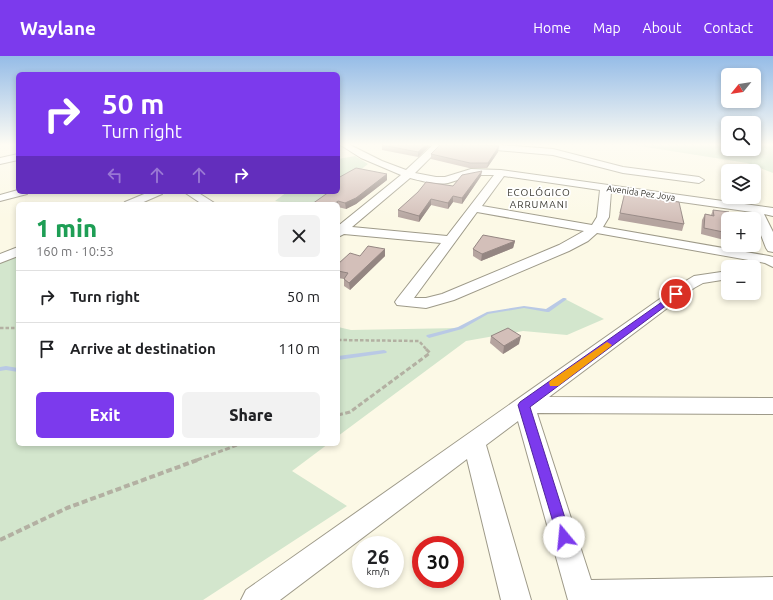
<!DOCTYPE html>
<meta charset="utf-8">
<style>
body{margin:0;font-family:Ubuntu,sans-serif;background:#f2f2f2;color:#202124;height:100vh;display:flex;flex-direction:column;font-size:15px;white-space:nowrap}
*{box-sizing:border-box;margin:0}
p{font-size:13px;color:#757577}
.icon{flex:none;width:22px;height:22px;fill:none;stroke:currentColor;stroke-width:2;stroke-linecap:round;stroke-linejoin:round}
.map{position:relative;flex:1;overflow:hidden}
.details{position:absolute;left:16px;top:146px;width:324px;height:244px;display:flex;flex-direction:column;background:#fff;border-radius:6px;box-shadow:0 2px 6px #0003}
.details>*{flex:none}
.banner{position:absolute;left:16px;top:16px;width:324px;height:122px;border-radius:6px;box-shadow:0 2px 6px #0003;background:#7c3aed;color:#fff;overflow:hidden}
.needle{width:26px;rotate:240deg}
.buttons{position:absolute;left:721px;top:12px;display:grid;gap:8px}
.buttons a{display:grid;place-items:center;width:40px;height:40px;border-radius:6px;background:#fff;box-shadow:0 2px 6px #0003;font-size:20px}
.speed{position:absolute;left:352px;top:480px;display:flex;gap:8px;font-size:20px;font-weight:700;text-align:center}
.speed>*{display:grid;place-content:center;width:52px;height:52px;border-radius:50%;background:#fff;box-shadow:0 2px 6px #0003;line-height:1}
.speed small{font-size:10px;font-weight:400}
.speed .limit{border:6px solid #d22;background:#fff;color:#111}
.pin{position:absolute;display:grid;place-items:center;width:34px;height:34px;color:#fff;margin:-17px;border:2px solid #fff;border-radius:50%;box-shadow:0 1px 4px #0007}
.me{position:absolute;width:44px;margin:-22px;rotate:343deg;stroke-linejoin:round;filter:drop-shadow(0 0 3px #0008)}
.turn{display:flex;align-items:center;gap:14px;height:84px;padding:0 20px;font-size:18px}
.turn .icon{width:52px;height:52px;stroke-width:2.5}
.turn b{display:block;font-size:28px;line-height:34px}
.lanes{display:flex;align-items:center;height:38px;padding:0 20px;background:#0003;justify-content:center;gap:20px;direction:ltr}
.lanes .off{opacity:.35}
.round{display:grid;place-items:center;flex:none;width:42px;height:42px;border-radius:6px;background:#f2f2f2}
.headline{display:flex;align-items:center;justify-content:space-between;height:68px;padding:0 20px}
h1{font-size:24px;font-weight:800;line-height:30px;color:#1e9e55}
.button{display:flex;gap:8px;margin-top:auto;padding:8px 20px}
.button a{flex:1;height:46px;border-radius:6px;background:#7c3aed;color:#fff;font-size:16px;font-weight:800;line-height:46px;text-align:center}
.button a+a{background:#f2f2f2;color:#202124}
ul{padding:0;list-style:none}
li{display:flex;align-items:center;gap:12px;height:52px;padding:0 20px;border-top:1px solid #e0e0e0}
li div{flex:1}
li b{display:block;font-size:15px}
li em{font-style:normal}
header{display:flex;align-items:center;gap:24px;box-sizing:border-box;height:56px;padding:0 20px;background:#7c3aed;color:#fff}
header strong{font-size:19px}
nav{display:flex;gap:22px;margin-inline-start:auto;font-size:14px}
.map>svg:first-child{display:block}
.green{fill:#d3e6cd}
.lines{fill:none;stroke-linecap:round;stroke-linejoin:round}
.stream{fill:#b9c9e5;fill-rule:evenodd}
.street-casing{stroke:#9e9a89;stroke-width:2}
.path-far2{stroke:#b3b0a2;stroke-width:2.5;stroke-dasharray:3.5 2;stroke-linecap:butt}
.path-far1{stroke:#b3b0a2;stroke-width:3;stroke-dasharray:5 2.5;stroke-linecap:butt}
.path{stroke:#b3b0a2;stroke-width:4;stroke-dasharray:6 3;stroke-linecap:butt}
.street{fill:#fff;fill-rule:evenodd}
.wall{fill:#b5a49f}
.shaded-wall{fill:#948682}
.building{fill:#d3bfb9;stroke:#948682}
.route{fill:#7c3aed;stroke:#51269a}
.slow{fill:#f59e0b}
.labels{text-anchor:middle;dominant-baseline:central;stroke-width:3.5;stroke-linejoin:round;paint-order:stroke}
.far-street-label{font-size:9px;fill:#3c3a33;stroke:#fff}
.far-neighbourhood-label{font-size:10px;letter-spacing:1px;fill:#3c3a33;stroke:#fff}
</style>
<header>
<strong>Waylane</strong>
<nav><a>Home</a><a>Map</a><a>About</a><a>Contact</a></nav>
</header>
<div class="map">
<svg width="773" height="544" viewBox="0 0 773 544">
<rect width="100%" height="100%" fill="#fcf9e6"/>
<!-- green -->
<g class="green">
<polygon points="627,88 728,88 728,93 754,93 754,88 773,88 773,117 747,107"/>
<polygon points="355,100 368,108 338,131 338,103"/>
<polygon points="287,136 331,136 315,148 294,148 275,145"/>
<polygon points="18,199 18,388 328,388 292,415 347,450 203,544 0,544 0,207"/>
<polygon points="565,243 604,263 567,279 523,275 466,285 338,380 338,271 351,274 460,272 487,257 503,254 524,251 547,255"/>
</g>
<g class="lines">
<!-- stream -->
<g class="stream">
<polygon points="563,242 565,242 567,243 549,256 547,256 524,252 488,258 462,273 429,282 426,280 427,279 458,271 487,256 524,250 546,253"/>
<polygon points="384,294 386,295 387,296 386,297 338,304 338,300"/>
<polygon points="6,310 18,312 18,316 6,314 0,315 0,311"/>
</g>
<!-- street casing -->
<g class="street-casing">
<g id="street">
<path d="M339 88H348L382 105 406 114 434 88H442L437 95 415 117 436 121H445L471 113 501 114 773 152V160L764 158 773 176V196L768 195 766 192 752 156 611 136 609 161 603 171 769 200 773 201V211L765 207 597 177 588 185 569 195 454 244 426 252 397 249 395 246 397 243 441 187 344 178 338 181V170L401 119 361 102ZM479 119H494L447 180 352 171 410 122C422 125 436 129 448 127 459 124 468 119 479 119ZM504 120 600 134 597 161 592 169 482 150ZM477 156 584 175 559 189 442 238 426 242H414Z"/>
<polygon points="459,88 488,88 553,93 623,111 699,121 704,124 699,127 623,117 553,99 463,91"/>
<polygon points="18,98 18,104 0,108 0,102"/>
<polygon points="18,134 18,136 28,136 27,138 0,145 0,139"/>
<polygon points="149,136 163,136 162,138 139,148 123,148 125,146"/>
<polygon points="184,136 197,136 216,148 202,148"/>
<polygon points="18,191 18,200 0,207 0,198"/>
<polygon points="728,215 728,223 703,227 694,232 549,341 773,342 773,358 537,357 591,524 773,521 773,544 568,544 518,365 486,389 531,544 501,544 467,403 280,544 241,544 246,534 684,226 694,220"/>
</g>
</g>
<!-- path-far2 -->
<g class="path-far2">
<polyline points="0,272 18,272"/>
<polyline points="338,284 419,285 427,294"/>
</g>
<!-- path-far1 -->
<g class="path-far1">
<polyline points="338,359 350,356 430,297 426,293"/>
<polyline points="197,404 240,388"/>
</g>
<!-- path -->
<polyline class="path" points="0,484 67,452 200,403"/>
<!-- street -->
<use href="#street" class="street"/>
</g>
<!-- wall -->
<g class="wall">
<polygon points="382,88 430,88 430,90 418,101 382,94"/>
<polygon points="498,96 487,112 469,112 431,103 431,98"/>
<polygon points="481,120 462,148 453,146 448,153 431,149 419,166 398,161 398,154 453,130"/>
<polygon points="387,124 356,148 346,153 338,151 326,138 322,137 321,136 338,136"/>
<polygon points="625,136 650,142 684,168 682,175 618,164"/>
<polygon points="713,154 728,163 728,185 701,178 702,164 705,158 711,159"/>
<polygon points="515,185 513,192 481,205 473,200 473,193"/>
<polygon points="385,193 385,200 350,234 344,230 344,223 338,222 338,208 360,200"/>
<polygon points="491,280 519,288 503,298 490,287"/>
</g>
<!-- shaded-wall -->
<g class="shaded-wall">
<polygon points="427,88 430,88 430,90 418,101 418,96"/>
<polygon points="499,90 498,96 487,112 488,107"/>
<polygon points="482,115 481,120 462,148 462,142"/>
<polygon points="387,118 387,124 356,148 346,153 345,147"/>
<polygon points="453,140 453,146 448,153 448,147"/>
<polygon points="431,143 431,149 419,166 419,160"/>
<polygon points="338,145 338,151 338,148 334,148"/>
<polygon points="515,185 513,192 481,205 482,198"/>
<polygon points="385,193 385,200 350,234 349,227"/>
<polygon points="521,280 519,288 503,298 504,290"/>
</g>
<!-- building -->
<g class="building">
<polygon points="382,88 427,88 418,96 382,89"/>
<polygon points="441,88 466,88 499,90 488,107 470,107 431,98"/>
<polygon points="356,112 387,118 356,142 345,147 338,145 334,148 312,148 329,136 338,136 338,122"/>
<polygon points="482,115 462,142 453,140 448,147 431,143 419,160 398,154 418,136 426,126 453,130 462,119"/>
<polygon points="625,136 650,140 650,142 679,146 684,168 620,157"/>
<polygon points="713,154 729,156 731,163 728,163 728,177 704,172 705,158 714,160"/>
<polygon points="483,179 515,185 482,198 473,193"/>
<polygon points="368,190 385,193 349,227 344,223 348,217 338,215 338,208 350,197 360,200"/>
<polygon points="508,272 521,280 504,290 491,280"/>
</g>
<!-- sky -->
<linearGradient id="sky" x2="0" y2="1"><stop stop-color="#95bce7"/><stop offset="0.54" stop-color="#fefcf4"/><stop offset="1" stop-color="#fefcf4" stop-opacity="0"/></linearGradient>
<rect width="773" height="164" fill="url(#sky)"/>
<!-- route -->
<polygon class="route" points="676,236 681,238 679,240 530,351 571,481 569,486 564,488 559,486 518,349 520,346"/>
<!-- slow -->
<polygon class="slow" points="607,286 612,289 610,291 558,330 550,330 549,327 550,325"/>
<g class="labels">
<!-- far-street labels -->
<g class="far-street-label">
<text transform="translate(641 137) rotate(8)">Avenida Pez Joya</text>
</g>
<!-- far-neighbourhood labels -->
<g class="far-neighbourhood-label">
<text x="539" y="136">ECOLÓGICO<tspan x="539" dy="12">ARRUMANI</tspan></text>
</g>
</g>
</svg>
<div class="buttons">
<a><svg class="needle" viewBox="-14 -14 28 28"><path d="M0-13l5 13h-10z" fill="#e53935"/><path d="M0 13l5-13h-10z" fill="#757577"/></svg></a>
<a><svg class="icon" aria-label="search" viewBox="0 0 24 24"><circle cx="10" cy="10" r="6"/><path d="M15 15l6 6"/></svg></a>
<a><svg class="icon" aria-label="layers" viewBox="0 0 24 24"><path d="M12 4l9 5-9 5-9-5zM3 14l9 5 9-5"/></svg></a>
<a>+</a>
<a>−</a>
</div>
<div class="speed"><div>26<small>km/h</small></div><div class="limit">30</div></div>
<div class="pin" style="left:676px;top:238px;background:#d93025"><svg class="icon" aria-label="arrive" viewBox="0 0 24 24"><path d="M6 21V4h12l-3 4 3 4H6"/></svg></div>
<svg class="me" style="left:564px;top:481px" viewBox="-20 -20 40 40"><circle r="19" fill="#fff"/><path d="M0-13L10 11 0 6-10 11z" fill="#7c3aed"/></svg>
<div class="banner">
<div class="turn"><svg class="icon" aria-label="right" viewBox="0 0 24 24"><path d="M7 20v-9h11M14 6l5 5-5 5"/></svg><div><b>50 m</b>Turn right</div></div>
<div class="lanes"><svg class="icon off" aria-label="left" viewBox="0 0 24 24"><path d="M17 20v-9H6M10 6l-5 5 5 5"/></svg><svg class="icon off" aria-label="ahead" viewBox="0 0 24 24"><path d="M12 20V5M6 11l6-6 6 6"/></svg><svg class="icon off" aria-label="ahead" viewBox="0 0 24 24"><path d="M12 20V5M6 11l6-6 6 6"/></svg><svg class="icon" aria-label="right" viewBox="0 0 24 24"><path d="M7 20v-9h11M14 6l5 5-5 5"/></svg></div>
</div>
<section class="details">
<div class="headline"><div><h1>1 min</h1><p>160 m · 10:53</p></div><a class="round"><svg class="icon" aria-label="close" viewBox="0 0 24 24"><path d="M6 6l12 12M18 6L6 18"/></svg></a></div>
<ul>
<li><svg class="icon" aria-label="right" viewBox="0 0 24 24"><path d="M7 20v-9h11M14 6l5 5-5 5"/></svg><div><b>Turn right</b></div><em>50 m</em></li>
<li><svg class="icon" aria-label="arrive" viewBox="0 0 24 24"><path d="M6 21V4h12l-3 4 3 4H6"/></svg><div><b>Arrive at destination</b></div><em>110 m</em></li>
</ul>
<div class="button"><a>Exit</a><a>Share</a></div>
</section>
</div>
